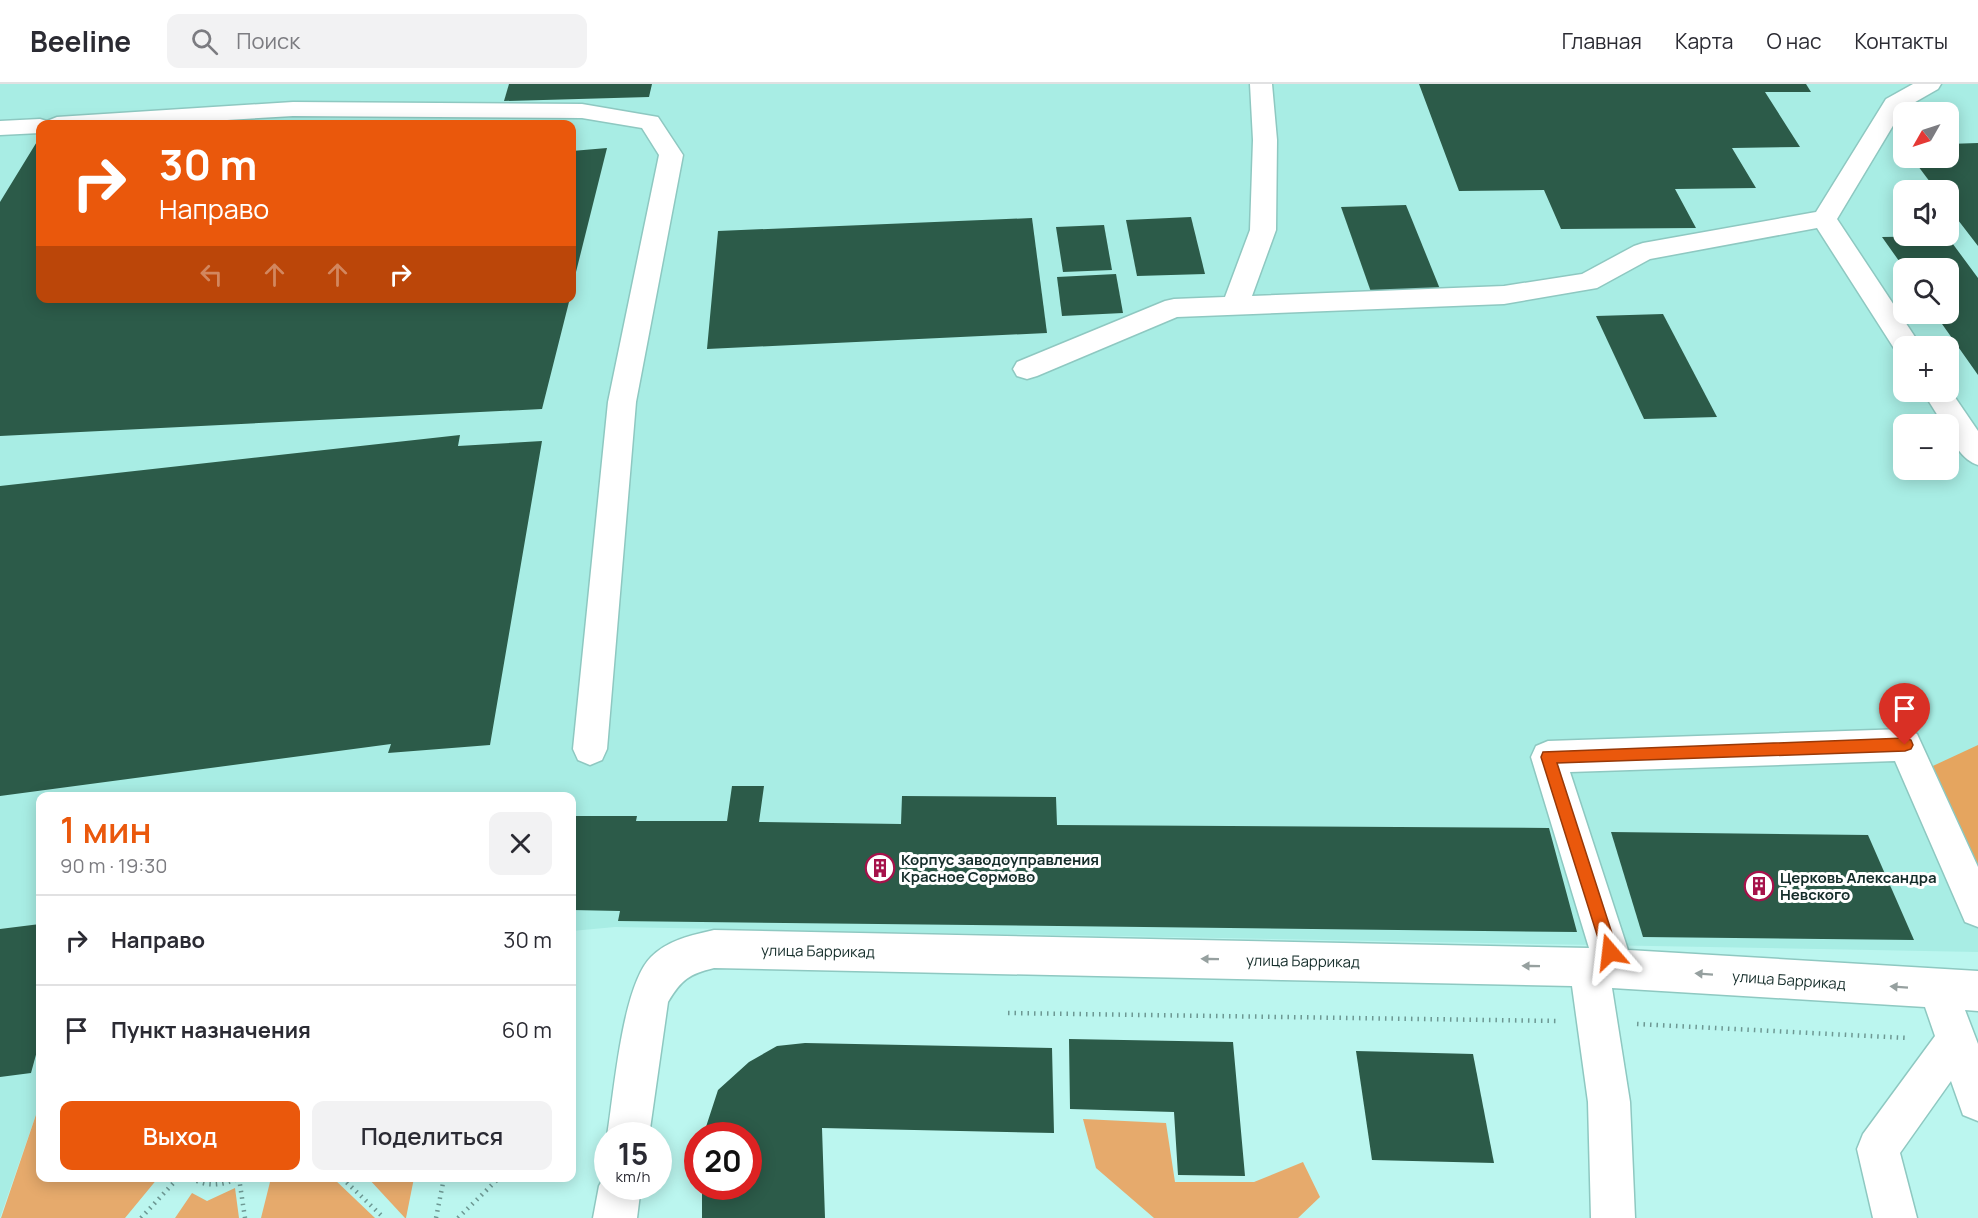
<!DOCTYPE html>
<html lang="ru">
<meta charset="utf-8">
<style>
body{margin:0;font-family:Manrope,sans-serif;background:#f2f2f3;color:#2b2b33;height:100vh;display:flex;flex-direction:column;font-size:22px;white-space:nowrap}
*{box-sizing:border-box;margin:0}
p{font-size:20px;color:#7c7c81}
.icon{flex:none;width:33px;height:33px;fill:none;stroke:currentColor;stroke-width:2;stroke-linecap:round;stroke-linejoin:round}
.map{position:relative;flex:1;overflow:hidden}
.drawer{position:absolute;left:36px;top:708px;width:540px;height:390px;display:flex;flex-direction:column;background:#fff;border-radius:12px;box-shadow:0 3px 15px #0003}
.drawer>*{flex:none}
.banner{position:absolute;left:36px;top:36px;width:540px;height:183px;border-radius:12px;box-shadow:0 3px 15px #0003;background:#ea580c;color:#fff;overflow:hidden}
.needle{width:39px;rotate:231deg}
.controls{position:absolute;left:1893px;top:18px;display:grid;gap:12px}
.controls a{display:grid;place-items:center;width:66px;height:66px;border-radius:12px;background:#fff;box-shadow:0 3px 15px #0003;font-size:30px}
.speed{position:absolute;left:594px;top:1038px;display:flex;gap:12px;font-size:30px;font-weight:700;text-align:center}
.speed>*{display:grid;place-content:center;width:78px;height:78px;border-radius:50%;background:#fff;box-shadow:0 3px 15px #0003;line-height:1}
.speed small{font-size:15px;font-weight:400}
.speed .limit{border:9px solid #d22;background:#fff;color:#111}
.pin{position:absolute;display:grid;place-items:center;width:51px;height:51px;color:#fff;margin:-62px -26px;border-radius:50% 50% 50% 0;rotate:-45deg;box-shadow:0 0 6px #0007}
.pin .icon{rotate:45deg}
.me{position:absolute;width:66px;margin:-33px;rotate:343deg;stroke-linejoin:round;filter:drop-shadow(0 0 4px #0008)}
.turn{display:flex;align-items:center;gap:21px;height:126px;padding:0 24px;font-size:27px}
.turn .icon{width:78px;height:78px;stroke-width:2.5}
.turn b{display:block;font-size:42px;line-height:51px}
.lanes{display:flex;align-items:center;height:57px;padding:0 24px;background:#0003;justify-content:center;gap:30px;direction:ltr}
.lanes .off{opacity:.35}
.round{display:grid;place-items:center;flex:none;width:63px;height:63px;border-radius:12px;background:#f2f2f3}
.headline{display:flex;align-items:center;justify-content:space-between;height:102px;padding:0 24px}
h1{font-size:36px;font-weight:600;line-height:45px;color:#ea580c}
.cta{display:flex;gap:12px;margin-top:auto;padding:12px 24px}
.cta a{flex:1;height:69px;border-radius:12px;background:#ea580c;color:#fff;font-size:24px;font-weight:600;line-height:69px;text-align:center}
.cta a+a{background:#f2f2f3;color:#2b2b33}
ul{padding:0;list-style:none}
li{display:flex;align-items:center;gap:18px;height:90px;padding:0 24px;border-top:2px solid #e1e1e2}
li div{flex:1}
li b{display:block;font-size:22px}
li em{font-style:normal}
header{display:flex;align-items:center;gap:36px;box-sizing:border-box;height:84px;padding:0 30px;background:#fff;border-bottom:2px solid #e1e1e2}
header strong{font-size:28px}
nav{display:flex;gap:33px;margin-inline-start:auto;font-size:21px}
.search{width:420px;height:54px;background:#f2f2f3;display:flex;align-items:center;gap:15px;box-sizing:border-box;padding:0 21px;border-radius:12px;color:#7c7c81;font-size:22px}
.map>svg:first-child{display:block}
.built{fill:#a8ede4;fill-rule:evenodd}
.green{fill:#e6aa6c}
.forest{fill:#e5a55f}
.building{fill:#2c5b49}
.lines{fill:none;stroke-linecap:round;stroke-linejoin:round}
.minor-casing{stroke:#8ec8c1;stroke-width:3}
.path{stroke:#6d9893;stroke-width:4.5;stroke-dasharray:1.5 5;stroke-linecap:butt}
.minor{fill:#fff;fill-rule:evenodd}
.oneway{fill:#96a09f}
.route{fill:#ea580c;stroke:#983908;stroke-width:1.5}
.labels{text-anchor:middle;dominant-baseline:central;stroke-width:6;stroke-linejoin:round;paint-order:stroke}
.poi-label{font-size:15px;font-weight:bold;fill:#152d2a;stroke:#fff;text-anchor:start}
.street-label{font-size:15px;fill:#152d2a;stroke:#fff}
</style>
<header>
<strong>Beeline</strong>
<div class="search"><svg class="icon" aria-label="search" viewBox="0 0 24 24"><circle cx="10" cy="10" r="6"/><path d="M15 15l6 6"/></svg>Поиск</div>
<nav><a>Главная</a><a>Карта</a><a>О нас</a><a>Контакты</a></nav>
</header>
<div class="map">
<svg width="1978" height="1134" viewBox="0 0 1978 1134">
<rect width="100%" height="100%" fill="#bbf6ef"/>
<!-- built -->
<path class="built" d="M0 0H1978V868L615 843 572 847V712H40V1019L0 1134ZM1904 28H1948V74H1904ZM40 40H572V214H40ZM1904 106H1948V152H1904ZM1904 184H1948V230H1904ZM1904 262H1948V308H1904ZM1904 340H1948V386H1904Z"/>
<!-- green -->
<g class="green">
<polygon points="40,1019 40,1094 158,1094 125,1134 1,1134"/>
<polygon points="1083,1035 1166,1039 1175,1098 1254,1098 1303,1078 1320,1113 1298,1134 1154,1134 1096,1084"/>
<polygon points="271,1094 333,1094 375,1134 261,1134"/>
<polygon points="368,1094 414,1094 406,1134 405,1134"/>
<polygon points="235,1104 239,1134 175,1134 192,1109 207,1117"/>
</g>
<!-- forest -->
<polygon class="forest" points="1978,661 1978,814 1951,807 1907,694"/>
<!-- building -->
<g class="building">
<polygon points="509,0 652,0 649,13 504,17"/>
<polygon points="1419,0 1806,0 1811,8 1765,8 1800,63 1732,64 1756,104 1675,105 1696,144 1561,145 1544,106 1459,107"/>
<polygon points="513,37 512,40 470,40 469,39"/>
<polygon points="38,56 40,56 40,214 570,214 542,325 0,352 0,118"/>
<polygon points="1978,59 1978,162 1948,123 1948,106 1936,106 1912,74 1948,74 1948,60"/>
<polygon points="607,64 572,204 572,67"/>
<polygon points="1406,121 1440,205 1371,208 1341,123"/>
<polygon points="1191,133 1205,190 1137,192 1126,136"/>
<polygon points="1032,134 1047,249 707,265 718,147"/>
<polygon points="1104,141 1112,186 1063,188 1056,143"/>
<polygon points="1947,152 1978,194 1978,291 1935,230 1948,230 1948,184 1904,184 1882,153"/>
<polygon points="1116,190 1123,229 1062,232 1057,193"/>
<polygon points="1663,230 1717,333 1644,335 1596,232"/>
<polygon points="460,351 458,362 542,357 490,661 388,669 391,660 0,712 0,402"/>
<polygon points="732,702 764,702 759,738 901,740 902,712 1056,713 1057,741 1549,744 1577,848 618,837 620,827 572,826 572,732 637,732 636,737 727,737"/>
<polygon points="1611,748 1868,751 1914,856 1643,853"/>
<polygon points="40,840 40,956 31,989 0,993 0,845"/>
<polygon points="1069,955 1233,958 1245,1092 1178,1091 1174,1028 1070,1025"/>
<polygon points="805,959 1052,964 1054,1049 822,1044 825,1134 702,1134 702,1102 748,1102 748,1052 703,1052 718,1006 749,978 777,962"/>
<polygon points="1356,967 1473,970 1494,1079 1372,1076"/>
</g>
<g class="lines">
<!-- minor casing -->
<g class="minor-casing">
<g id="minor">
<polygon points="1250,0 1272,0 1277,56 1276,146 1252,212 1504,202 1582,190 1634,162 1643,159 1816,128 1886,15 1913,0 1941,0 1938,5 1903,25 1837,135 1921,262 1904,262 1904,271 1897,269 1817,144 1650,175 1597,204 1504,220 1177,233 1037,292 1027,295 1017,292 1013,285 1017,278 1165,217 1174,215 1225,213 1250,146 1253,56"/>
<polygon points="293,18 582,20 658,33 683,71 636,318 607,665 602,676 590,681 578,676 573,665 608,318 659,71 642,44 582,34 293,32 161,40 40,40 40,49 0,51 0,37 40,35 47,37 57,33"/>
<path d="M1948 303 1978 347V381C1964 377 1948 356 1948 340H1943L1923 308H1948Z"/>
<path d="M1905 645 1917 650 1978 783V843L1965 838 1895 677 1570 688 1628 866 1978 887V927L1965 926 1978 960V1037L1963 1031 1951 997 1900 1069 1917 1134H1873L1857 1065 1863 1050 1935 952 1925 923 1612 904 1630 1018 1635 1134H1591L1588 1018 1572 902 714 884C689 890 681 896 668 918L649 1052H607C614 1009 622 902 651 873 668 856 692 851 714 846L1589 864 1531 673 1536 662 1548 657Z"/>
<polygon points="608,1086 608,1102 641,1102 637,1134 593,1134 599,1102"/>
</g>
</g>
<!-- path -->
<g class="path">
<polyline points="1008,929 1558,937"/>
<polyline points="1637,940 1908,954"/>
<path d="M191 1094C207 1104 223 1101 240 1094"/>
<polyline points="239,1094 245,1134"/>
<polyline points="342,1094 384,1134"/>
<polyline points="141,1134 178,1094"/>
<polyline points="436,1134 444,1094"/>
<polyline points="458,1134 499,1094"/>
</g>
<!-- minor -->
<use href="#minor" class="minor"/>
</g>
<!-- one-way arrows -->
<defs><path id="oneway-solid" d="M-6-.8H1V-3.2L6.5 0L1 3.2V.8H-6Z" transform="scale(1.5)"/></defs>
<g class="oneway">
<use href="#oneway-solid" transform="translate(1210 875) rotate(-179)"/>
<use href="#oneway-solid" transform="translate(1531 882) rotate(-179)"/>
<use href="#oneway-solid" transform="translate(1704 890) rotate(-176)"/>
<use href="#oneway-solid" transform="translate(1899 903) rotate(-176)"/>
</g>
<!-- route -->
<polygon class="route" points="1905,654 1911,656 1913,661 1911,665 1905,667 1557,679 1618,868 1615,873 1610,876 1604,873 1541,673 1543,668"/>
<!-- icons -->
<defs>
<g id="building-ring" transform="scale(1.5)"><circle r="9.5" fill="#fff" stroke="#a6114a" stroke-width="1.5"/><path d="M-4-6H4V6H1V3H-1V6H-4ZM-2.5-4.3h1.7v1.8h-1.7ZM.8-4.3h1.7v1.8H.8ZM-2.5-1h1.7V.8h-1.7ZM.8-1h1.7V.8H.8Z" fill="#a6114a"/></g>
</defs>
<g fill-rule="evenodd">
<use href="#building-ring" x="880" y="784"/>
<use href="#building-ring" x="1759" y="802"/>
</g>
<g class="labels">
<!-- poi labels -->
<g class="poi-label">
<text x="901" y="775">Корпус заводоуправления<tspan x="901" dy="17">Красное Сормово</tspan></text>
<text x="1780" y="793">Церковь Александра<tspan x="1780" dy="17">Невского</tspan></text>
</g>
<!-- street labels -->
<g class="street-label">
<text transform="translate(818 867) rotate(1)">улица Баррикад</text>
<text transform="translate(1303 877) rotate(1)">улица Баррикад</text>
<text transform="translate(1789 896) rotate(4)">улица Баррикад</text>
</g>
</g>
</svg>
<div class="controls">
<a><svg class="needle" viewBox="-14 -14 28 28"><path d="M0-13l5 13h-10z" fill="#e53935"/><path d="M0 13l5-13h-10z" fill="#7c7c81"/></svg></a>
<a><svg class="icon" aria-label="sound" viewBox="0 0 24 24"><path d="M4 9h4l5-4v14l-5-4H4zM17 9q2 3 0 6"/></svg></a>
<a><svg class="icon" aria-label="search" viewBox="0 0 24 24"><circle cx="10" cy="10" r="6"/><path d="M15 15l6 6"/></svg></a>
<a>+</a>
<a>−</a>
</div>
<div class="speed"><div>15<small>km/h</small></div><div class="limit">20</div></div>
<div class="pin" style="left:1905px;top:661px;background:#d93025"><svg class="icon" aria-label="arrive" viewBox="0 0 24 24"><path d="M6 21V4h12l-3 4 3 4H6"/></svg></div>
<svg class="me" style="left:1610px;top:868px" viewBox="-20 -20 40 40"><path d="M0-17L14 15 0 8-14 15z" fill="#ea580c" stroke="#fff" stroke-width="4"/></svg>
<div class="banner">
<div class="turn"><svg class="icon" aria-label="right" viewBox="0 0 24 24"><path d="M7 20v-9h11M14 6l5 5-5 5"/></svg><div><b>30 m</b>Направо</div></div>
<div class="lanes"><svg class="icon off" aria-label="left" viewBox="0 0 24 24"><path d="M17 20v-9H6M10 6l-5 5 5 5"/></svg><svg class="icon off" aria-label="ahead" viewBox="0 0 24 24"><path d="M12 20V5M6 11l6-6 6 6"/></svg><svg class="icon off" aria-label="ahead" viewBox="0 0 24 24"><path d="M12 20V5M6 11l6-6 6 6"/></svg><svg class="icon" aria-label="right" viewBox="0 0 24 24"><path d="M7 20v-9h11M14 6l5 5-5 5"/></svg></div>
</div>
<section class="drawer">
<div class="headline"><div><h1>1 мин</h1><p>90 m · 19:30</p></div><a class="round"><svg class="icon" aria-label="close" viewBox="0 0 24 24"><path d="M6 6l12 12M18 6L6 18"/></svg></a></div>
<ul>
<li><svg class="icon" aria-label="right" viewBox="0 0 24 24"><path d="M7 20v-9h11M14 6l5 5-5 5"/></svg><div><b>Направо</b></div><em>30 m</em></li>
<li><svg class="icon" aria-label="arrive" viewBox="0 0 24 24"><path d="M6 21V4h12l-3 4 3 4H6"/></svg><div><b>Пункт назначения</b></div><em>60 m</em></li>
</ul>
<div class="cta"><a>Выход</a><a>Поделиться</a></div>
</section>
</div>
